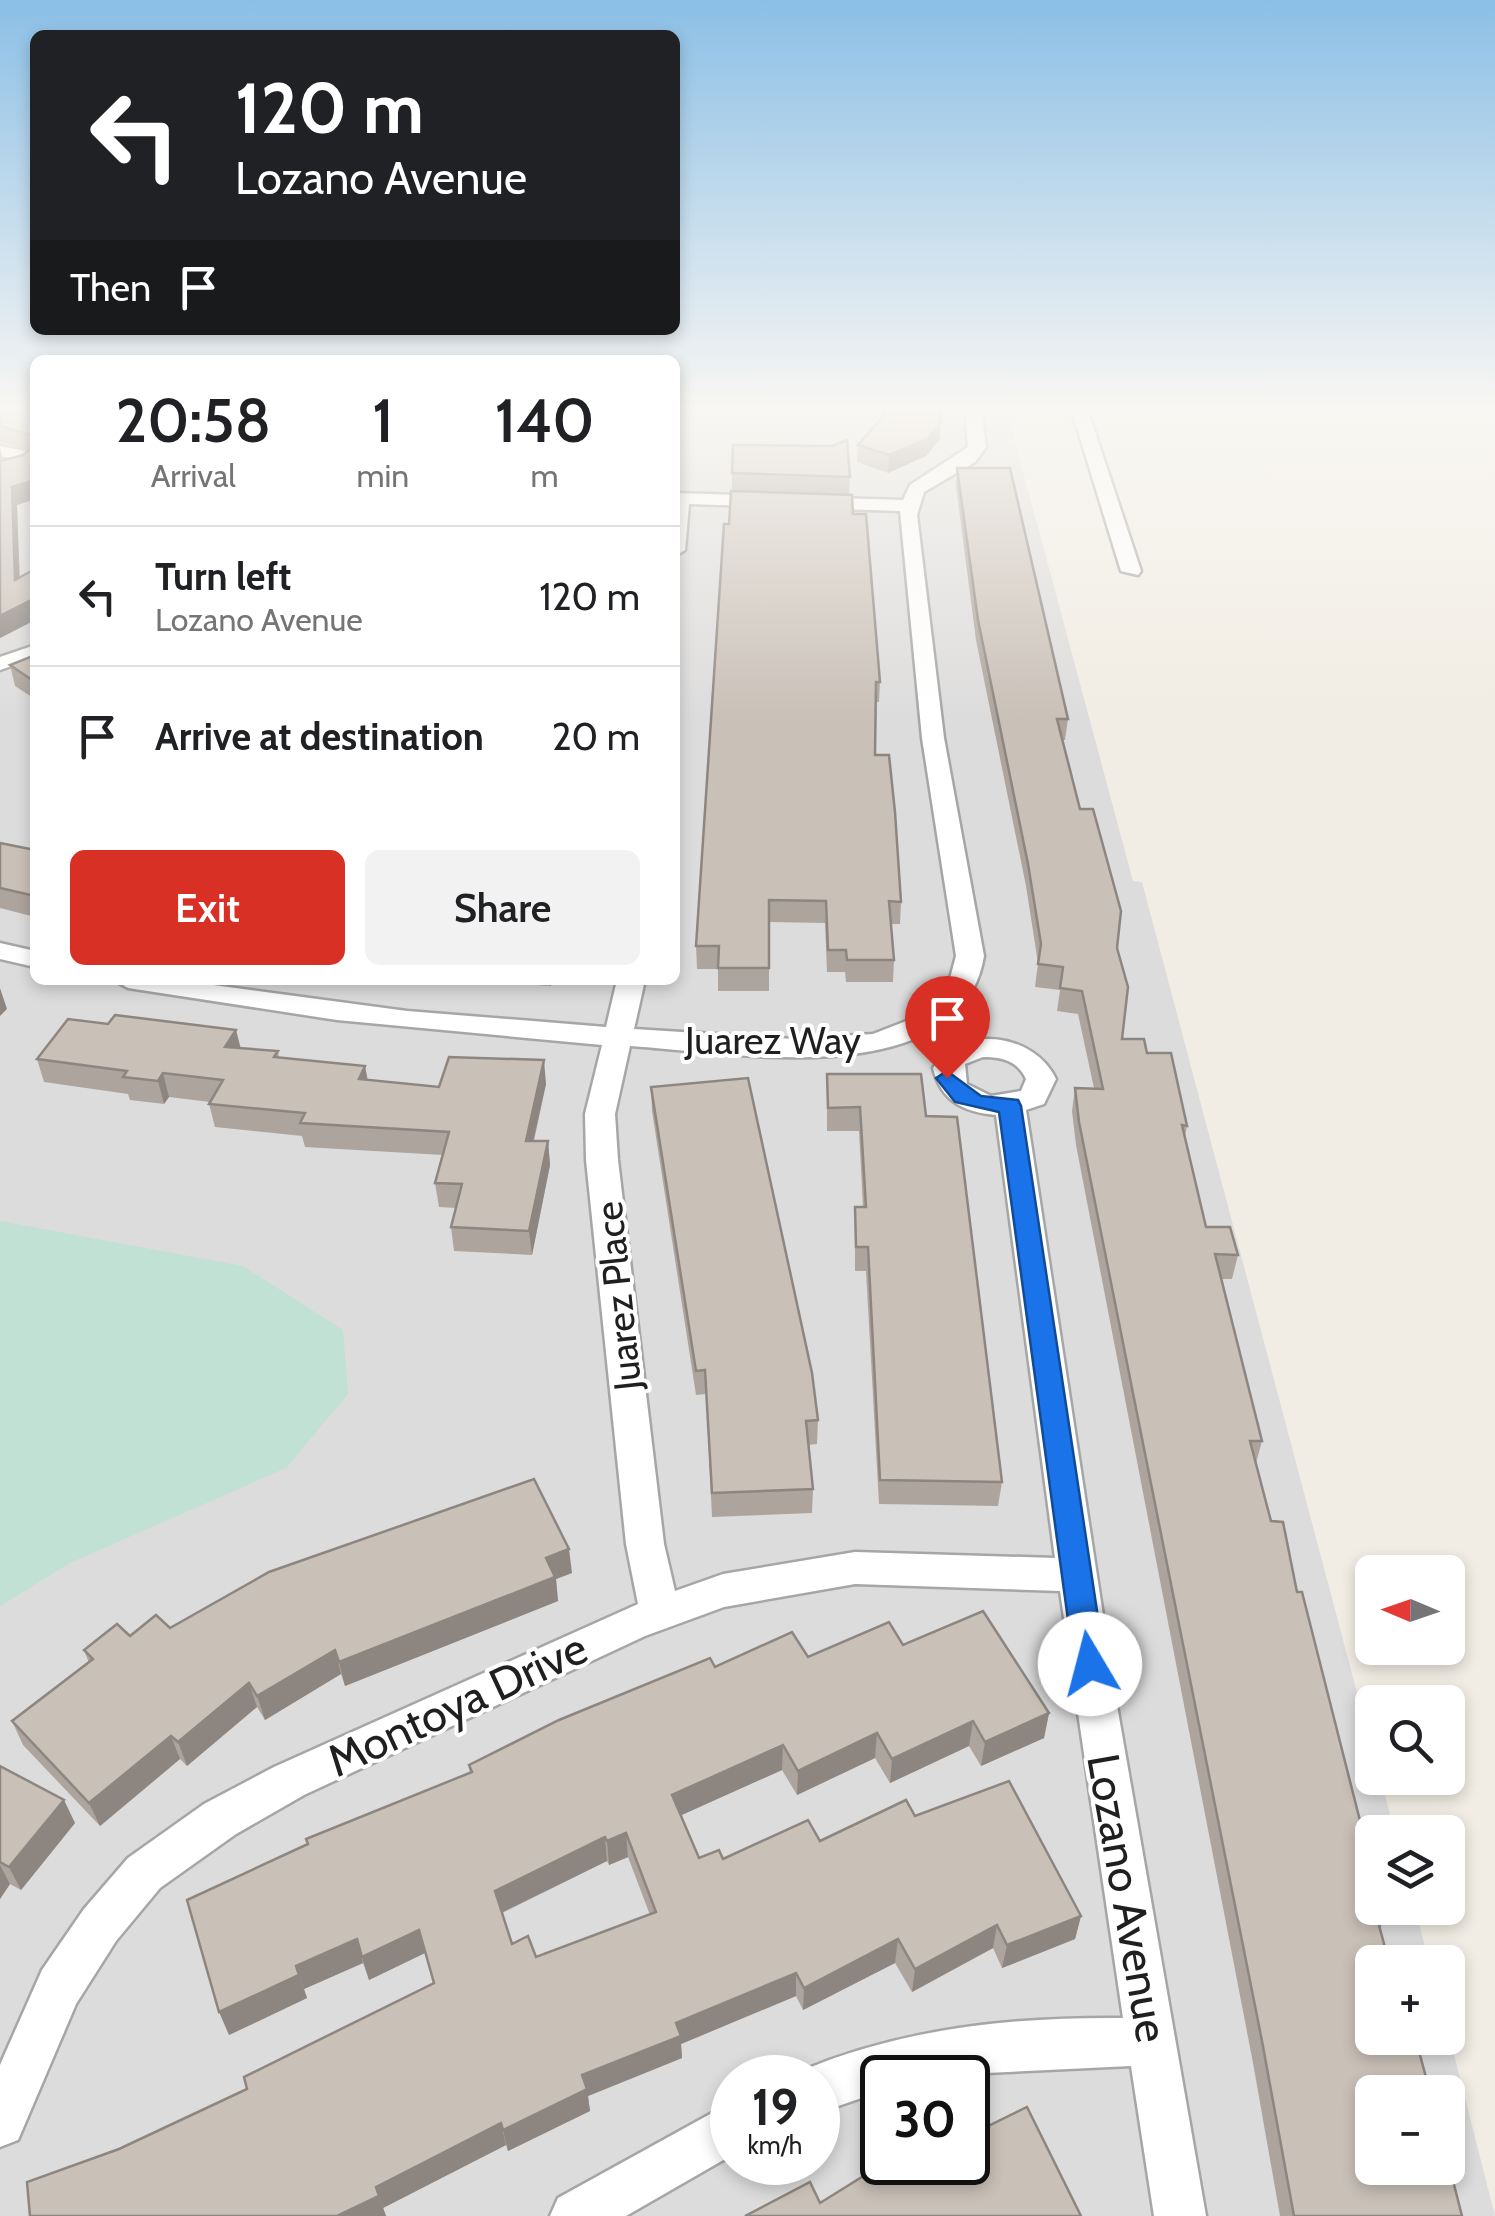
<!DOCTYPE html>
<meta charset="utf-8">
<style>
body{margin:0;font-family:Cabin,sans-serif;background:#f2f2f2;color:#202124;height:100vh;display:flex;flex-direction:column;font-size:38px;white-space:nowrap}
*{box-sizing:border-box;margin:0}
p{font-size:32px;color:#757577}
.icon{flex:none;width:55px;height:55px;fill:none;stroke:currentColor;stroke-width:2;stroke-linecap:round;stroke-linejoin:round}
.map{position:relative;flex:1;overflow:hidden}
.sheet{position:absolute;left:30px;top:355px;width:650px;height:630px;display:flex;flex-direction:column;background:#fff;border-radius:15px;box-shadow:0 5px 15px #0003}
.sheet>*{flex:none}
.top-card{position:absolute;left:30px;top:30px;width:650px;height:305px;border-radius:15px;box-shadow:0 5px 15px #0003;background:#202124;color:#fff;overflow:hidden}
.needle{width:65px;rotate:272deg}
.fabs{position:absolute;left:1355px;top:1555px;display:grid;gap:20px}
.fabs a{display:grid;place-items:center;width:110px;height:110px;border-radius:15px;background:#fff;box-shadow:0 5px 15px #0003;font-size:50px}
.speed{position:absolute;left:710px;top:2055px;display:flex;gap:20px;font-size:50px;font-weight:700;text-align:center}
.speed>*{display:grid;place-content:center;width:130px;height:130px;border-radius:50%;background:#fff;box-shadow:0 5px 15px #0003;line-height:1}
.speed small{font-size:25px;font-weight:400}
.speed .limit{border:5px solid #111;border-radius:15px;background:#fff;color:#111}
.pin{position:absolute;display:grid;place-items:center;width:85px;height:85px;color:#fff;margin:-102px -42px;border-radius:50% 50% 50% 0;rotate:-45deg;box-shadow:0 0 10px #0007}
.pin .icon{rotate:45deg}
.me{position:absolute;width:110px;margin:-55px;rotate:352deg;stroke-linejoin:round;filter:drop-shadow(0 0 8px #0008)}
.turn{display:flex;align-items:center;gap:35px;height:210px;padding:0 40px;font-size:45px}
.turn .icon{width:130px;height:130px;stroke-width:2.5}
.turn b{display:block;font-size:70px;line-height:85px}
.then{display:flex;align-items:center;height:95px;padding:0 40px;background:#0003;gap:20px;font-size:38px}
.eta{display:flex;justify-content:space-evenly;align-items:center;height:170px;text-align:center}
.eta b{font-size:60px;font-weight:600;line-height:70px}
.action{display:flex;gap:20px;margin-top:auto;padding:20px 40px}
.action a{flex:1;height:115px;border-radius:15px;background:#d93025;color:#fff;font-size:40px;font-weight:600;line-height:115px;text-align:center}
.action a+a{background:#f2f2f2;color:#202124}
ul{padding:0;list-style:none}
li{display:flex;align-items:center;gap:30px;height:140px;padding:0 40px;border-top:2px solid #e0e0e0}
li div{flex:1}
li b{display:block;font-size:38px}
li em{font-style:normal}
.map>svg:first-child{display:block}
.residential{fill:#dddcdc;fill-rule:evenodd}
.wetland{fill:#c0e1d3}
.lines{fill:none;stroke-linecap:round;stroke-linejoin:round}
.street-casing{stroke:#a6a6a6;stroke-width:5}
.street{fill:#fff;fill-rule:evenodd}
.wall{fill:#ada59d;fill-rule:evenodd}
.shaded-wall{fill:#8d8680}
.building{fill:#c9c0b7;stroke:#8d8680;stroke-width:2.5;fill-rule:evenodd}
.route{fill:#1a73e8;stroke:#114b97;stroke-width:2.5}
.labels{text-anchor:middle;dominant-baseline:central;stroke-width:8;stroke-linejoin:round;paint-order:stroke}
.street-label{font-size:38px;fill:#1f1f1f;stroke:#fff}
.near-street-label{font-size:45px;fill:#1f1f1f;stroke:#fff}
</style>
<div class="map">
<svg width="1495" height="2216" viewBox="0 0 1495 2216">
<rect width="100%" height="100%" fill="#f1ede4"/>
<!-- residential -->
<path class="residential" d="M0 408H35V980H675V408H1006L1133 881 1142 882 1372 1749V1778H1380L1395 1832H1372V1908H1415L1429 1962H1372V2038H1448V2031L1495 2216H0ZM732 2078H818V2162H732ZM882 2078H968V2162H882ZM1372 2092H1448V2168H1372Z"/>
<!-- wetland -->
<polygon class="wetland" points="0,1221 243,1266 343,1330 348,1394 286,1468 70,1563 0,1606"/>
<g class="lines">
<!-- street casing -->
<g class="street-casing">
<g id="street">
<path d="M965 408H981L986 447 975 462 924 492 917 515 944 738 984 956C961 1096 728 1052 630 1046L615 1114 618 1160 664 1544 675 1591 723 1574 855 1552 1055 1558 996 1115C963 1112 941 1101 933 1068 961 1023 1034 1033 1056 1079L1044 1104 1026 1110 1115 1694 1206 2216H1154L1131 2066 882 2078V2091L818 2113V2078H798L801 2071C904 2028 1012 2017 1123 2018L1060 1591 855 1584 724 1607 645 1636 304 1795 236 1834 160 1888 116 1941 76 2004 18 2140 0 2147V2065L42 1970 84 1909 128 1858 204 1804 274 1767 638 1604 626 1544 586 1160 585 1114 602 1045 337 1020 128 988 114 980H176L407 1011 606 1027 617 980H645L634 1029 794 1039 873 1034 914 1018 949 982 956 956 922 738 900 511 689 504 685 550 675 556V493L903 500 910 485 968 447ZM983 1057C1002 1057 1018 1061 1026 1079L1021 1091 991 1096 967 1084 965 1064Z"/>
<polygon points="1071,408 1087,408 1141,571 1138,575 1121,571"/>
<polygon points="0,446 35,453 35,462 25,470 0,476 0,466 16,459 0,456"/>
<polygon points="35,645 35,658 0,670 0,657"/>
<polygon points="0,943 35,951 35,967 0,959"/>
<polygon points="732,2102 732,2155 626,2216 550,2216 558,2198"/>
</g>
</g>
<!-- street -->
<use href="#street" class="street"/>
</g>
<!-- wall -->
<g class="wall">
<polygon points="0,408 35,408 35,499 17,505 20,578 35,569 35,620 0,638 0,448 3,460 23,455 29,450 1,442 0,445"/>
<polygon points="881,408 938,408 940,439 926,456 888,473 857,462 858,445 882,417"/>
<polygon points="957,468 1068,719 1065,740 1062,740 1117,948 1122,1039 1147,1053 1187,1126 1185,1136 1206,1227 1238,1255 1232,1279 1221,1279 1262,1441 1256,1463 1271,1521 1297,1592 1385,1918 1380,1929 1372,1962 1462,2216 1280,2216 1253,2063 1076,1145 1072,1111 1075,1088 1094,1088 1078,1014 1057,1011 1060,990 1035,987 1038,963 1026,886 976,640 956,486"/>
<polygon points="732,473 850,477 849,495 732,491"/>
<polygon points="853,514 880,682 879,702 876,702 875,755 901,902 900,924 891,924 894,960 893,982 846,982 845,972 827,972 825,923 769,922 769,991 718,991 718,969 697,969 696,946"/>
<polygon points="35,655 35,699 15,686 10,665"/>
<polygon points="0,843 35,850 35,917 0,908"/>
<polygon points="460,980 552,980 551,986"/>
<polygon points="240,1048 278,1051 279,1058 365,1066 368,1080 439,1087 546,1084 534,1141 548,1141 550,1165 532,1255 454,1251 451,1227 456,1208 439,1207 435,1183 443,1155 305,1147 302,1136 215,1127 209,1104 210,1102 169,1097 164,1104 130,1100 128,1094 44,1082 37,1059"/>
<polygon points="827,1074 926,1116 1002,1482 998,1506 879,1504 866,1271 855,1271 855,1207 863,1207 859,1131 827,1131"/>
<polygon points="651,1087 818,1420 817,1444 808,1445 813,1489 812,1513 712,1517 706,1394 696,1395 652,1111"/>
<polygon points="572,1573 556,1579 558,1601 345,1686 341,1674 265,1720 257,1707 187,1766 180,1759 100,1826 23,1745 12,1721 89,1663 84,1650 130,1636 170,1628"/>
<path d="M903 1645 1049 1713 1044 1738 981 1766 969 1746 890 1783 875 1758 797 1795 782 1770 681 1815 699 1858 723 1859 820 1841 915 1816 1081 1916 1075 1939 1002 1968 993 1948 912 1992 895 1963 803 2010 796 1996 681 2044 682 2058 588 2096 590 2111 508 2151 506 2145 383 2208 386 2216H30L119 2149 247 2089 433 1983 425 1953 369 1980 363 1963 304 1989 307 1998 229 2035 470 1773 469 1765 715 1667ZM628 1857 650 1915 536 1957 512 1944 502 1913 607 1861 609 1865Z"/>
<polygon points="0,1766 75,1823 21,1890 10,1884 0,1899"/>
</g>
<!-- shaded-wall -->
<g class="shaded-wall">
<polygon points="941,422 940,439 926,456 888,473 889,455"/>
<polygon points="35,480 35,499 17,505 20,600 15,580 12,487"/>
<polygon points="35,598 35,620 0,638 0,616"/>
<polygon points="0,988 7,1009 0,1016"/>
<polygon points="236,1030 242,1053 225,1047"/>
<polygon points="544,1060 546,1084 528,1164 526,1141"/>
<polygon points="365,1066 369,1090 359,1079"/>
<polygon points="163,1073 169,1097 164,1104 158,1081"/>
<polygon points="548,1141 550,1165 532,1255 529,1231"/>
<polygon points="569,1549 572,1573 556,1579 558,1601 345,1686 339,1662 546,1558"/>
<polygon points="335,1650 341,1674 265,1720 257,1696"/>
<polygon points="249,1683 257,1707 187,1766 178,1742"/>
<polygon points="1049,1713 1044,1738 981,1766 985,1742"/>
<polygon points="973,1721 969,1746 890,1783 892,1759"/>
<polygon points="877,1733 875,1758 797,1795 798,1771"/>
<polygon points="171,1736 180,1759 100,1826 89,1803"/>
<polygon points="783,1745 782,1770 673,1819 672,1795"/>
<polygon points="64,1800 75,1823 21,1890 9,1867"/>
<polygon points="626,1833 628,1857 609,1865 607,1841"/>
<polygon points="605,1837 607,1861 499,1914 495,1891"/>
<polygon points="0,1865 10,1884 0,1899"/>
<polygon points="1081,1916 1075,1939 1002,1968 1007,1945"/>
<polygon points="997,1925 993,1948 912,1992 915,1969"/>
<polygon points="419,1930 425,1953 369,1980 362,1957"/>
<polygon points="357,1939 363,1963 304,1989 296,1966"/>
<polygon points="898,1939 895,1963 803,2010 804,1988"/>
<polygon points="796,1973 796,1996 681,2044 682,2058 588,2096 590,2111 508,2151 503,2130 582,2075 676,2023"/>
<polygon points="299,1975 307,1998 229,2035 219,2012"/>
<polygon points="501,2123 506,2145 383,2208 376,2187"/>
<polygon points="379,2196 386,2216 337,2216"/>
</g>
<!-- building -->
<g class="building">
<polygon points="0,408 35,408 35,480 12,487 15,580 35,569 35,598 0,616 0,461 23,455 33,447 34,436 0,426"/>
<polygon points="884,408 938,408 941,422 927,439 889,455 858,445 885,414"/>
<polygon points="847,440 850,477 732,473 733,445 832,446"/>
<polygon points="957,468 1010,468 1068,719 1057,719 1080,809 1093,809 1121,911 1117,948 1128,987 1122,1039 1144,1039 1147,1053 1171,1053 1187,1126 1182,1125 1206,1227 1230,1227 1238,1255 1215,1254 1262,1441 1250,1441 1271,1521 1283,1522 1297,1592 1302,1592 1372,1868 1372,1908 1383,1908 1385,1918 1377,1918 1389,1962 1372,1962 1372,2038 1408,2038 1410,2044 1417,2044 1430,2092 1372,2092 1372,2168 1448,2168 1448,2161 1462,2216 1294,2216 1262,2041 1079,1122 1075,1088 1103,1089 1082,991 1060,988 1063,967 1038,964 1041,944 1028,864 978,620"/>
<polygon points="731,491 852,495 853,514 866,514 880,682 876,682 875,755 889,755 895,812 901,902 889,901 894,960 847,960 846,950 828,950 826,901 769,900 769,968 718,968 719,946 696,946 724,524 729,524"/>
<polygon points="35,655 35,682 10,665"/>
<polygon points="0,843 35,850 35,896 0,888"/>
<polygon points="115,1015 236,1030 225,1047 278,1051 274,1057 365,1066 359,1079 439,1087 449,1057 544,1060 526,1141 548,1141 529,1231 451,1227 462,1184 435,1183 449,1132 300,1123 305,1113 209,1104 223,1080 163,1073 158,1081 123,1077 127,1071 37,1059 68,1019 108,1024"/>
<polygon points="827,1074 921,1074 926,1116 957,1117 1002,1482 880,1480 868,1247 856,1247 855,1207 866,1207 860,1107 828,1108"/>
<polygon points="748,1078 812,1373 818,1420 806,1421 813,1489 712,1493 705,1370 696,1371 651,1087"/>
<polygon points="534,1479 569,1549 546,1558 555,1577 339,1662 335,1650 257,1696 249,1683 178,1742 171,1736 89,1803 12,1721 93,1659 84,1650 117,1624 130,1636 156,1615 170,1628 269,1572"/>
<path d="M983 1611 1049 1713 985 1742 973 1721 892 1759 877 1733 798 1771 783 1745 672 1795 699 1858 719 1850 723 1859 808 1820 820 1841 906 1800 915 1816 1009 1781 1081 1916 1007 1945 997 1925 915 1969 898 1939 804 1988 796 1973 676 2023 681 2036 582 2075 587 2089 503 2130 501 2123 376 2187 379 2196 337 2216H30L27 2182 119 2149 247 2089 244 2077 434 1983 419 1930 362 1957 357 1939 296 1966 299 1975 219 2012 187 1900 308 1844 306 1839 472 1772 469 1765 559 1720 710 1658 715 1667 792 1632 808 1657 889 1622 903 1645ZM626 1833 656 1912 536 1957 528 1936 512 1944 495 1891 605 1837 607 1841Z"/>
<polygon points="0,1766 64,1800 9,1867 0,1862"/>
<polygon points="1027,2107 1081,2216 745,2216 810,2182 820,2203 886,2162 968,2162 968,2136"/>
</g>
<!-- sky -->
<linearGradient id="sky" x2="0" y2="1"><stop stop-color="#8bbfe6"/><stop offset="0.57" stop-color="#f9f7f3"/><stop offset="1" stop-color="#f9f7f3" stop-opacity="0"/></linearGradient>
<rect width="1495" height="718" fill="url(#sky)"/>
<!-- route -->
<polygon class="route" points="947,1071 981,1096 1018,1100 1021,1106 1105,1664 1101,1674 1090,1678 1079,1674 1074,1664 999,1112 955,1102 936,1078"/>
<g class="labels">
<!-- street labels -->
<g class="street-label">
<text x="773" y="1040">Juarez Way</text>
<text transform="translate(618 1296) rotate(-96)">Juarez Place</text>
</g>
<!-- near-street labels -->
<g class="near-street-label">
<text transform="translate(457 1704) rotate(-25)">Montoya Drive</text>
<text transform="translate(1128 1898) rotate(80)">Lozano Avenue</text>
</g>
</g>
</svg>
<div class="fabs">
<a><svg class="needle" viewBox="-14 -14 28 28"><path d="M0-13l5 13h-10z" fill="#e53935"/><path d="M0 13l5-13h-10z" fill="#757577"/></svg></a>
<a><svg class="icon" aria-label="search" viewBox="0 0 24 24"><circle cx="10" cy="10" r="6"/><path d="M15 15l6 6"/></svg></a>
<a><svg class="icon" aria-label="layers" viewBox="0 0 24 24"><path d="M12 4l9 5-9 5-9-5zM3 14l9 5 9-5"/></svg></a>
<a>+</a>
<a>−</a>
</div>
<div class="speed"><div>19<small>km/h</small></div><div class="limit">30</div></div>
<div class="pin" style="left:947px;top:1078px;background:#d93025"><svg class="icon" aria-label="arrive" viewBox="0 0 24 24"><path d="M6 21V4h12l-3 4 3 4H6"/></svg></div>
<svg class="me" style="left:1090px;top:1664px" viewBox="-20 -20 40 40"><circle r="19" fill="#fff"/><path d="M0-13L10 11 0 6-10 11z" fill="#1a73e8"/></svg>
<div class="top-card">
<div class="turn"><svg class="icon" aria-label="left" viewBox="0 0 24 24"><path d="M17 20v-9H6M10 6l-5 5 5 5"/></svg><div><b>120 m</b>Lozano Avenue</div></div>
<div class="then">Then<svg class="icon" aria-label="arrive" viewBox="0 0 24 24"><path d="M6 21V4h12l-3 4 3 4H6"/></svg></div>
</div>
<section class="sheet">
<div class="eta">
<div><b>20:58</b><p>Arrival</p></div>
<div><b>1</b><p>min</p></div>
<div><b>140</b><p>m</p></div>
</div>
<ul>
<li><svg class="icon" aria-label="left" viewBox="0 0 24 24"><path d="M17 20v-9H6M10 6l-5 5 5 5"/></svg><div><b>Turn left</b><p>Lozano Avenue</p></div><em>120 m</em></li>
<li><svg class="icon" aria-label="arrive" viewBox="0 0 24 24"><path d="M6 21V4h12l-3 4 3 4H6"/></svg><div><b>Arrive at destination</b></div><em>20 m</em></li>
</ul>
<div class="action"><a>Exit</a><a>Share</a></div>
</section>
</div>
